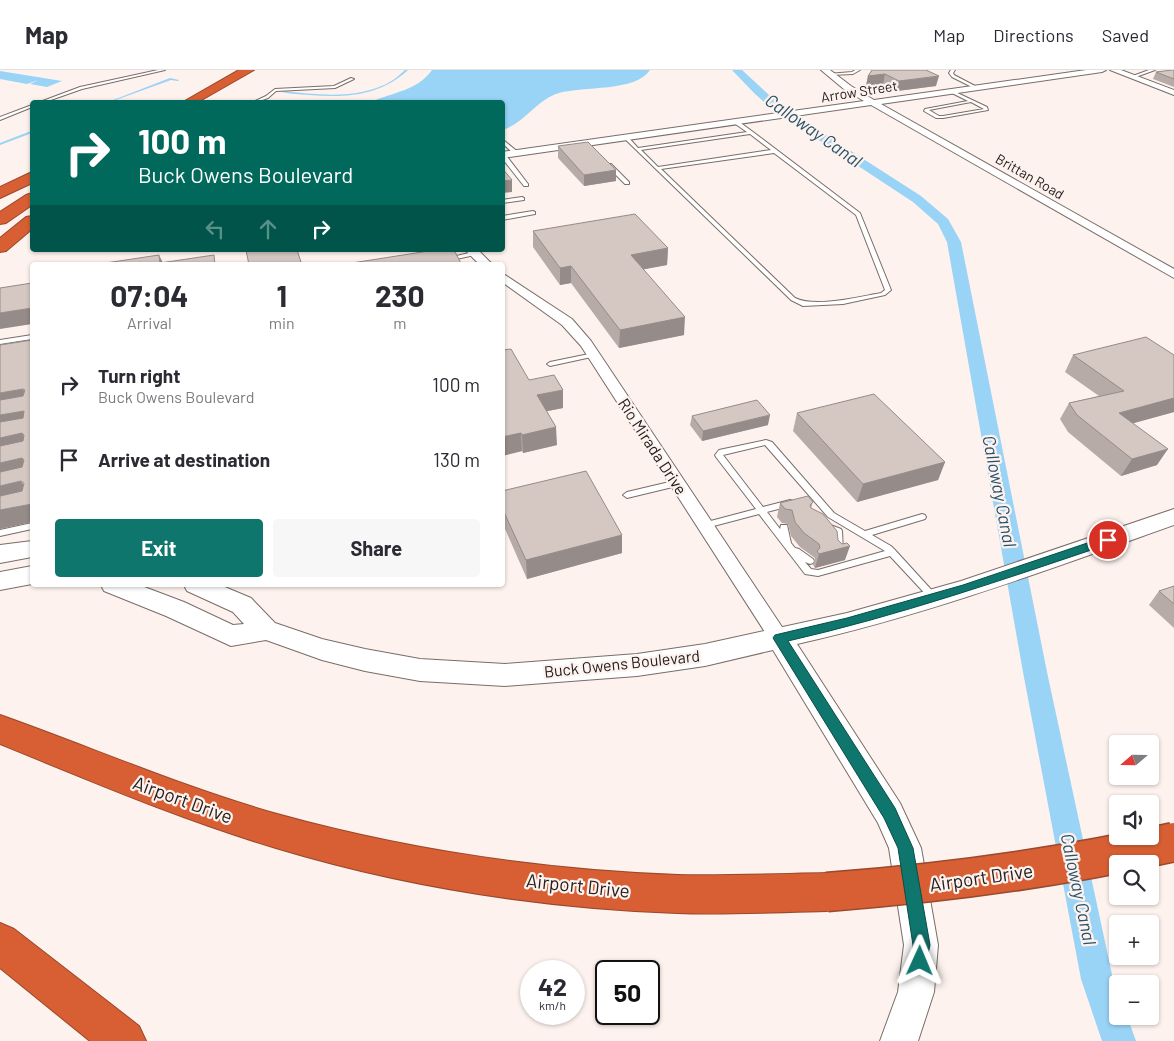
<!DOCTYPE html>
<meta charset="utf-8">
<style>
body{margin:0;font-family:Barlow,sans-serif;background:#f7f7f7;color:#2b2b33;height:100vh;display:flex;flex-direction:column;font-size:19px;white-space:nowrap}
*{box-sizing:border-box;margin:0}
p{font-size:16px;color:#7c7c81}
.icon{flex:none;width:28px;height:28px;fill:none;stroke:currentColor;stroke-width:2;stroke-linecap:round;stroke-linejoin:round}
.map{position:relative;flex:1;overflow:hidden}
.side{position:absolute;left:30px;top:192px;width:475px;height:325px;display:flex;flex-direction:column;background:#fff;border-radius:5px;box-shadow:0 1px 4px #0004}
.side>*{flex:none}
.top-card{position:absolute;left:30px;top:30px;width:475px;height:152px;border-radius:5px;box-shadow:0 1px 4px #0004;background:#00695c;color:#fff;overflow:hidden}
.needle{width:32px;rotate:250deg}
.tools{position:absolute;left:1109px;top:665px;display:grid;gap:10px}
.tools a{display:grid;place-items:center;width:50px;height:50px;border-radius:5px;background:#fff;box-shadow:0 1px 4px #0004;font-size:25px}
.speed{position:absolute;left:520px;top:890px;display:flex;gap:10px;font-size:25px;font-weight:700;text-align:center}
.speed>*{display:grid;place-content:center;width:65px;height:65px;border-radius:50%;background:#fff;box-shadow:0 1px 4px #0004;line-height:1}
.speed small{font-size:12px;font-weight:400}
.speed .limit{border:2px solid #111;border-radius:8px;background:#fff;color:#111}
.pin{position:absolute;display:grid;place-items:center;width:42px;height:42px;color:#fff;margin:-21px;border:2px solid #fff;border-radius:50%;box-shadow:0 1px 5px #0007}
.me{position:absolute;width:55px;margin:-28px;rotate:1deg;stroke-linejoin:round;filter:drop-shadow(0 0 4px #0008)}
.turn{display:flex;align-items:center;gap:18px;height:105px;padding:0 25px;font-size:22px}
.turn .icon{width:65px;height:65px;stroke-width:2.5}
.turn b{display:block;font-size:35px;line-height:42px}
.lanes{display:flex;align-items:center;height:48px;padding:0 25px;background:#0003;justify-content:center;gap:25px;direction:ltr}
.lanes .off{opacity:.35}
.eta{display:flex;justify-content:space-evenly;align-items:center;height:85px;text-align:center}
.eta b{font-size:30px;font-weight:700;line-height:35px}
.button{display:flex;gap:10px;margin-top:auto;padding:10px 25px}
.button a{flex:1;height:58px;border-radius:5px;background:#0f766e;color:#fff;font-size:20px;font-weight:700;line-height:58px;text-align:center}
.button a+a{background:#f7f7f7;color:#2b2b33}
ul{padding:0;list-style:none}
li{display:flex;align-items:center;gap:15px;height:75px;padding:0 25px}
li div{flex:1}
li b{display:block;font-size:19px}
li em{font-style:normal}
header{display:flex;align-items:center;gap:30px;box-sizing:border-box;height:70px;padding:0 25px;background:#fff;border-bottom:1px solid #e1e1e2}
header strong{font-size:24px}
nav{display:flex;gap:28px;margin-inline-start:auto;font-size:18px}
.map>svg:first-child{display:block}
.water{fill:#99d3f6}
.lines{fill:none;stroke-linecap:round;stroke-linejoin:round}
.stream{fill:#99d3f6;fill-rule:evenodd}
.canal{fill:#99d3f6;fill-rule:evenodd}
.lane-casing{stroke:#796d68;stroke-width:2}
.street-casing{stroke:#796d68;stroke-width:2}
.secondary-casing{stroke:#796d68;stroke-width:2}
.highway-casing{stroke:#99492c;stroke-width:2}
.lane{fill:#fff;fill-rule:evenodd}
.street{fill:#fff;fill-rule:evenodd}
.secondary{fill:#fff;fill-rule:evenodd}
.highway{fill:#d75f33;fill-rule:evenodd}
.highway-bridge-casing{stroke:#99492c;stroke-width:41;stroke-linecap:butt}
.highway-bridge{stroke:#d75f33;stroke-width:38}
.wall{fill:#b7aba7}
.shaded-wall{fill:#958b88}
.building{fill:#d5c7c2;stroke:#958b88}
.route{fill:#0f766e;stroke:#0a4d48}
.labels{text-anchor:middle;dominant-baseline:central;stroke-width:4.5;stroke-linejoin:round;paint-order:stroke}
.far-street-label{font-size:14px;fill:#25201e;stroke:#fdf2ee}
.street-label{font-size:16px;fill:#25201e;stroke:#fdf2ee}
.water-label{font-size:18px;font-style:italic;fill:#255169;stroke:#fdf2ee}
.near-street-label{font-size:19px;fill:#25201e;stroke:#fdf2ee}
</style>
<header>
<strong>Map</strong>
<nav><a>Map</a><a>Directions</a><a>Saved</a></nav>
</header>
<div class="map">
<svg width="1174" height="971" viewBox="0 0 1174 971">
<rect width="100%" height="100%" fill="#fdf2ee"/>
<!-- water -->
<g class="water">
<path d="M432 0H650C636 22 583 16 559 23 536 30 526 52 503 60L502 32H371C393 22 417 21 432 0Z"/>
<polygon points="0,1 62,11 47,17 30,14 38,10 27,14 0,9"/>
</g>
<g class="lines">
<!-- stream -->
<g class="stream">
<path d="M405 0H408C380 26 346 28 309 25 300 24 290 24 282 22L283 21C319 25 362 30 393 10 398 7 401 3 405 0Z"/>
<polygon points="170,8 179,10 178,11 171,10 110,32 108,32"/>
<polygon points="31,61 32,61 32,63 0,75 0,73"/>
</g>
<!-- canal -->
<polygon class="canal" points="732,0 742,0 781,36 921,126 948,149 961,172 1047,602 1113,909 1118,922 1118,946 1127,946 1136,971 1102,971 1081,909 1023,602 947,172 938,154 913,132 773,40 754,23"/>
<!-- lane casing -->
<g class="lane-casing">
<g id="lane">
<polygon points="158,0 165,0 82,19 45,32 40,32 80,17"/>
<polygon points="855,0 860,0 853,4 830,5 828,4 852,2"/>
<polygon points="951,0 955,0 953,3 954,5 977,17 974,18 952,7 949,3"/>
<polygon points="1149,0 1155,0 1133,8 1130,7"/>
<polygon points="351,8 354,9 335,18 276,21 268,28 257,32 253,32 266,26 275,19 334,16"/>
<path d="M951 20 987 37 988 40 943 48H936L924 41 925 39 968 31 950 22ZM971 32 984 39 943 46H939L929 40Z"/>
<polygon points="32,35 32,37 0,50 0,47"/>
<path d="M734 51H738L753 62 860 143 891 220 885 225 843 234 803 236 791 230 624 68 628 67 638 78 747 62 734 53ZM750 64 771 80 658 97 641 80ZM774 83 856 145 885 220 881 223C858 227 816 238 795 228L661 99Z"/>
<polygon points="502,69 518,82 518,84 514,84 502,73"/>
<polygon points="502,84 505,84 528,114 528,116 524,116 502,88"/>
<polygon points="607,94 611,94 629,112 629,114 625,114 607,96"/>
<polygon points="522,127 524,128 524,130 502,133 502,130"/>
<polygon points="533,141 535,142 535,144 502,150 502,146"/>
<polygon points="473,182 476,184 475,185 447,191 444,189"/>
<polygon points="32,265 32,269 0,274 0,270"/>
<polygon points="594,283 596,284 596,286 550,296 547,294 550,292"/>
<path d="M766 370 772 372 834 443 865 461 922 444 925 445 926 447 925 449 872 465 891 476 895 480 937 526 939 528 937 530H931L890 486 818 506 805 504 759 444 706 458 703 457 702 455 703 453 756 439 716 387 715 385 719 380ZM765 375 828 447 885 481 818 500 811 499 805 492 810 494 813 493 814 491 813 489 799 479 795 478 791 473 787 455H781L780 459 767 442 793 435 794 433 793 431 790 430 763 437 723 385Z"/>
<polygon points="678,410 682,413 681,415 627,428 623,425 627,422"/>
<polygon points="32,453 32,459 0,466 0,460"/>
<polygon points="828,454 841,459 842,461 843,482 842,484 839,485 835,482 834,463 825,459 824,457"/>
</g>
</g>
<!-- street casing -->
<g class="street-casing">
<g id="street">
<polygon points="821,0 830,0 851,16 874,30 1086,0 1106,0 1102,2 881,34 1174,199 1174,208 871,35 502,88 502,82 864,31 845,20"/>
<polygon points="1110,0 1121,0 1174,20 1174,25"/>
<polygon points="465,180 478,180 493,195 480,195"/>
<polygon points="502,203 572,249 591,271 786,563 789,568 786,573 779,576 772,573 581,276 562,255 502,212"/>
</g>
</g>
<!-- secondary casing -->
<g class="secondary-casing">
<g id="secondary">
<path d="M1174 439V455C1050 499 926 545 797 574L900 733 921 778 938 875 934 922 918 971H880L898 922 904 875 889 778 878 753 773 580 705 596 637 606 505 616 420 611 365 601 322 590 266 570 231 576 166 546 104 521 101 515H139L184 532 233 555 244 554 233 542 187 521 184 515H220L251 528 275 553 322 569 365 579 420 589 505 594 637 584 705 574 847 543 961 511Z"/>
<polygon points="32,471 32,487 0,493 0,475"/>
<polygon points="32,496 32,514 0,520 0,502"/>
</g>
</g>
<!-- highway casing -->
<g class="highway-casing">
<g id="highway">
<polygon points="239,0 254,0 198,32 183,32"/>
<polygon points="32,102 32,113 0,128 0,117"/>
<polygon points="32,123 32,135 6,153 0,154 0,142 26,125"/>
<polygon points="32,146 32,159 6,181 0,182 0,168 26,147"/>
<path d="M0 645C93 678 182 717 277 744 407 780 543 800 678 805 727 806 777 804 827 803L841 808 846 822 841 836 827 841C777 842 727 845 677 843 543 838 405 817 276 778 182 750 91 711 0 674Z"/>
<polygon points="0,853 14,859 139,956 146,971 90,971 0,898"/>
</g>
</g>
<!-- lane -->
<use href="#lane" class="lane"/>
<!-- street -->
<use href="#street" class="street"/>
<!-- secondary -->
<use href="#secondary" class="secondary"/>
<!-- highway -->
<use href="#highway" class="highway"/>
<!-- highway-bridge casing -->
<g class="highway-bridge-casing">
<path id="highway-bridge" d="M827 822C944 813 1059 798 1174 772"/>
</g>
<!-- highway-bridge -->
<use href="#highway-bridge" class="highway-bridge"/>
</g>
<!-- wall -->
<g class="wall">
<polygon points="872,0 936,16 897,21 883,14 866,16 868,6"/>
<polygon points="1174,0 1174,17 1153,9 1156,2"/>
<polygon points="558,76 616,111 584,116 558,88"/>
<polygon points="533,161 668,178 667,195 643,199 684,265 619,278 571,213 560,215 533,177"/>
<polygon points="1073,285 1174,285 1174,342 1133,353 1157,395 1121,406 1068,362 1060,349 1069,333 1099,326 1065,302"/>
<polygon points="529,310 563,338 547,341 557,375 523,383 522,381 502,386"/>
<polygon points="797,343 945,392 938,410 857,432 793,361"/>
<polygon points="692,346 768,355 702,371 690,355"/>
<polygon points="502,421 622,465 622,483 527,509 502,452"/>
<polygon points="813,432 811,438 838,470 845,490 815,498 813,495 815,488 800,477 791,466 788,454 782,453 777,447 780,433"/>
<polygon points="1174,516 1174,558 1149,535 1159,521"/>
</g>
<!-- shaded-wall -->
<g class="shaded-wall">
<polygon points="885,4 883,14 866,16 868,6"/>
<polygon points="939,6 936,16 897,21 899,11"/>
<polygon points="616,100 616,111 584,116 584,105"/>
<polygon points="512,110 512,122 502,123 502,111"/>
<polygon points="668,178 667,195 630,202 631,185"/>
<polygon points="159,185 164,195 160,193"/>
<polygon points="571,196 571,213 560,215 560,198"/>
<polygon points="32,238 32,254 0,259 0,243"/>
<polygon points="685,247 684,265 619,278 620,260"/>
<polygon points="23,319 32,334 0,341 0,323"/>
<polygon points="563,320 563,338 538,343 537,325"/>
<polygon points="1174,328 1174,342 1109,360 1119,343"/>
<polygon points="24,341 32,355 0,362 0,345"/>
<polygon points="770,345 768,355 702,371 703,361"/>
<polygon points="556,357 557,375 523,383 522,365"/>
<polygon points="22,363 32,379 0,386 0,368"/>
<polygon points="521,363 522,381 502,386 502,367"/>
<polygon points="1168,379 1157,395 1121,406 1132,389"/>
<polygon points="22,388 32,404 0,411 0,393"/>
<polygon points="945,392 938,410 857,432 863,414"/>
<polygon points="21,411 32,427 0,434 0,416"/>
<polygon points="32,434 32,452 0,459 0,440"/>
<polygon points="622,465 622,483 527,509 526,490"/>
<polygon points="850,476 845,490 815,498 819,484"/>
</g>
<!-- building -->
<g class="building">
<polygon points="872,0 926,0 939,6 899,11 885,4 868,6"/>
<polygon points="1174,0 1174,9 1156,2 1172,0"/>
<polygon points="588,72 616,100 584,105 558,76"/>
<polygon points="502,98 512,110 502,111"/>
<polygon points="635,144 668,178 631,185 685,247 620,260 571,196 560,198 533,161"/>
<polygon points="246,180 297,180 302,195 249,195"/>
<polygon points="435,180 454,180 462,195 339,195"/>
<polygon points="159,185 160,193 214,185 215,195 92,195"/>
<polygon points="32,213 32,238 0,243 0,218"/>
<polygon points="1146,267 1174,285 1174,328 1119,343 1168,379 1132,389 1077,345 1069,333 1124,321 1073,285"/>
<polygon points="32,270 32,434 0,440 0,426 22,421 24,413 21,411 0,416 0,402 22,397 24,390 22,388 0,393 0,376 23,371 24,365 22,363 0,368 0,352 23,348 24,341 0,345 0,330 23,326 25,320 23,319 0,323 0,275"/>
<polygon points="511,279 529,310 554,305 563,320 537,325 556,357 522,365 521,363 502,367 502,280"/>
<polygon points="874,324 945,392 863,414 797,343"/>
<polygon points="757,330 770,345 703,361 692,346"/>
<polygon points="586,401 622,465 526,490 502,438 502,421"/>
<polygon points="808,426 813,432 810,435 811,438 823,444 837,461 838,470 842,474 847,473 850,476 819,484 817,481 820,478 819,474 804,463 795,452 792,440 785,439 780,433"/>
<polygon points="1174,516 1174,534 1159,521"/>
</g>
<!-- route -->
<path class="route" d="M1108 466 1113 470 1112 473C1005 509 898 546 788 571L895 738 913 778 930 875 925 897 920 899 914 897 911 891 913 875 898 778 884 748 773 568 775 565 779 564 847 548 963 515Z"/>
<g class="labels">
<!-- far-street labels -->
<g class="far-street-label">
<text transform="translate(859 21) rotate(-9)">Arrow Street</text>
<text transform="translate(1030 106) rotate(30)">Brittan Road</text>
</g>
<!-- street labels -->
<g class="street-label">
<text transform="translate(653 376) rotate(57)">Rio Mirada Drive</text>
<text transform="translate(622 593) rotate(-6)">Buck Owens Boulevard</text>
</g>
<!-- water labels -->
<g class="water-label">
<text transform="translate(814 60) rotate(35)">Calloway Canal</text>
<text transform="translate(1000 421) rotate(79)">Calloway Canal</text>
<text transform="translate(1079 819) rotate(78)">Calloway Canal</text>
</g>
<!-- near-street labels -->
<g class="near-street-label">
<text transform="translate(183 729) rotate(20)">Airport Drive</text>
<text transform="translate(981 807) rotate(-8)">Airport Drive</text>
<text transform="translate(578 815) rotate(6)">Airport Drive</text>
</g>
</g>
</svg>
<div class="tools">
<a><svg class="needle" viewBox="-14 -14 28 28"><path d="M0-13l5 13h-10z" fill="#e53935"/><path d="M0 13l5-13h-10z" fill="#7c7c81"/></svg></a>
<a><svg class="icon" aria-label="sound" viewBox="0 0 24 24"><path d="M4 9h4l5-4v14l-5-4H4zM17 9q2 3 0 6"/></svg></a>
<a><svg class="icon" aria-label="search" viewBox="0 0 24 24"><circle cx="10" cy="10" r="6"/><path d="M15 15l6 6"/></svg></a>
<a>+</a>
<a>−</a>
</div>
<div class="speed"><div>42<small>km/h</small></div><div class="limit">50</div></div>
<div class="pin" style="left:1108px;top:470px;background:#d93025"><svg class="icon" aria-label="arrive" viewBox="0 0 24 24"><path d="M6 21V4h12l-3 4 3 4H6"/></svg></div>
<svg class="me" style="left:920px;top:891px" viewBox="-20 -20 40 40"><path d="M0-17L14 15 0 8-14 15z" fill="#0f766e" stroke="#fff" stroke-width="4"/></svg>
<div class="top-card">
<div class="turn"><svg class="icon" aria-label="right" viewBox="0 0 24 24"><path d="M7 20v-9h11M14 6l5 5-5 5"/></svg><div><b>100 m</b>Buck Owens Boulevard</div></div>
<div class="lanes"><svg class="icon off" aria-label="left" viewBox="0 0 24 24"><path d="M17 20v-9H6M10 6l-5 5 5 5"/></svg><svg class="icon off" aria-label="ahead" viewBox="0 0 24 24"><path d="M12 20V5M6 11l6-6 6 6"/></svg><svg class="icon" aria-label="right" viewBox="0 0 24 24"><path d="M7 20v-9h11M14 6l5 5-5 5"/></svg></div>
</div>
<section class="side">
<div class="eta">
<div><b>07:04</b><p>Arrival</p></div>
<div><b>1</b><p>min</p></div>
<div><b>230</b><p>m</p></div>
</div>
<ul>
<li><svg class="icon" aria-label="right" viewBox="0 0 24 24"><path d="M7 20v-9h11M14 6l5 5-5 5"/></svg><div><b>Turn right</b><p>Buck Owens Boulevard</p></div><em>100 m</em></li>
<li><svg class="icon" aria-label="arrive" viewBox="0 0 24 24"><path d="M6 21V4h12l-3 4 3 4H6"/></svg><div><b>Arrive at destination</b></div><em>130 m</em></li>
</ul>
<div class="button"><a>Exit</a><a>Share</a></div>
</section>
</div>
